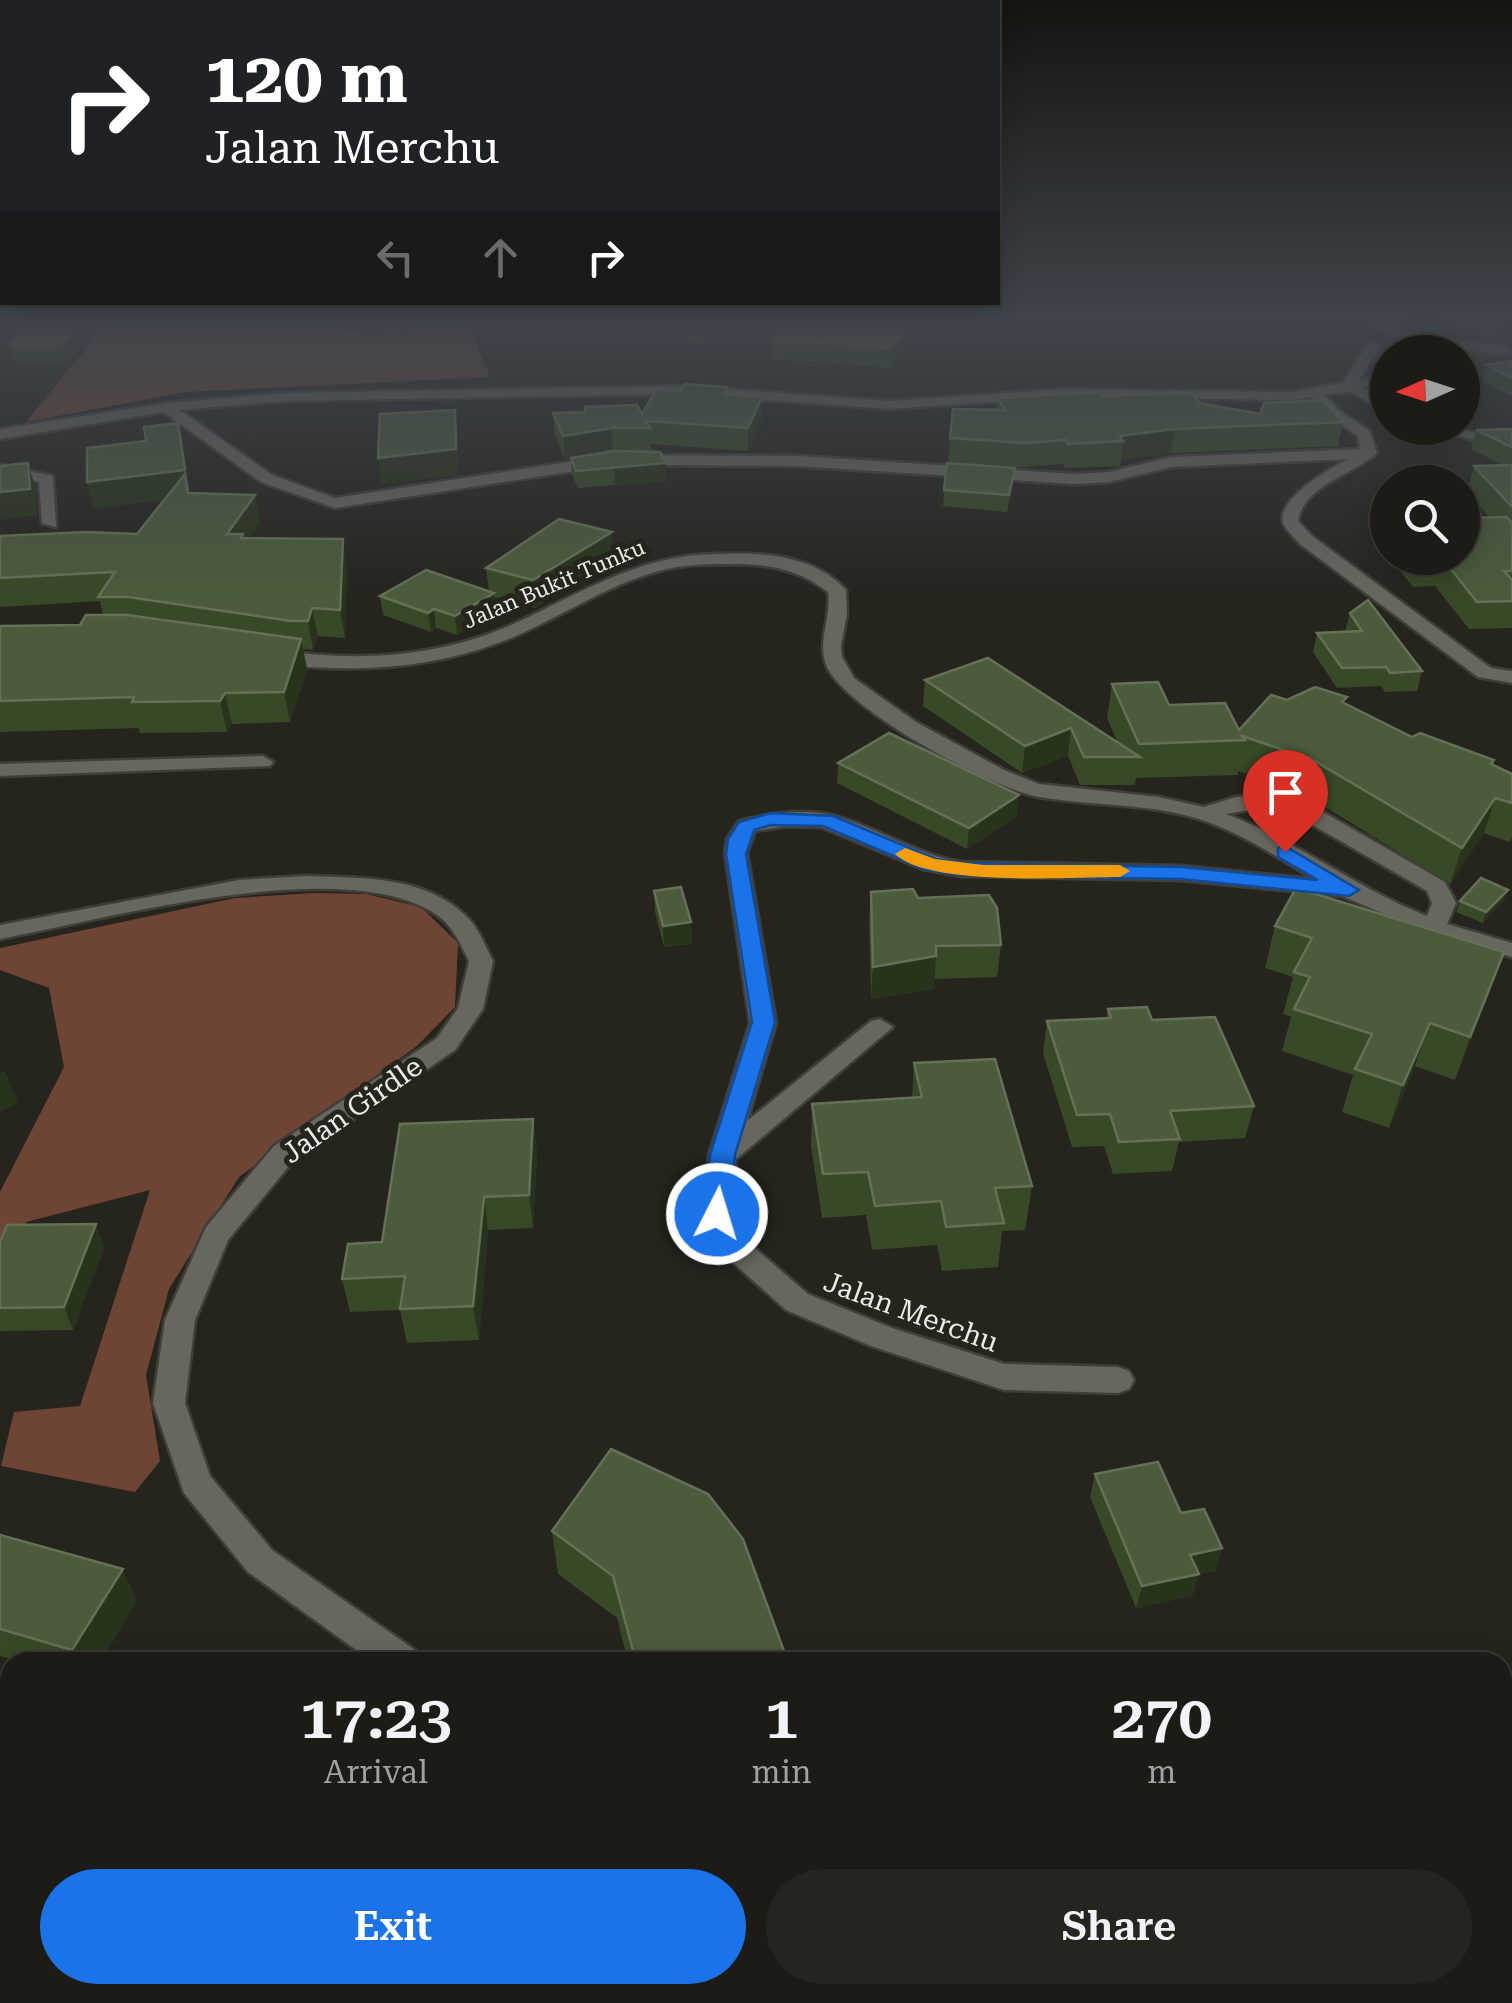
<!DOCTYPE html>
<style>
body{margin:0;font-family:"Roboto Serif",serif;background:#25241f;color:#f1f3f6;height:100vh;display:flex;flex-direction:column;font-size:38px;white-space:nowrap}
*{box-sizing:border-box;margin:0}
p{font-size:32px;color:#a0a1a1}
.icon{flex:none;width:55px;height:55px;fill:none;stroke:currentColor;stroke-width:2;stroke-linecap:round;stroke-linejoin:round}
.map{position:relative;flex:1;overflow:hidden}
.side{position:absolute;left:0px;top:1652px;width:1512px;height:352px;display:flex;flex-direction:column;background:#1c1b16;border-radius:30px 30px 0 0;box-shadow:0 5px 25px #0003,0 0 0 2px #3a3935}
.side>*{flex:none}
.hud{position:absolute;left:0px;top:0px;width:1000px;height:305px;box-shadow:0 5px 25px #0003,0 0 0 2px #3a3935;background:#202124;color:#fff;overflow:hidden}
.needle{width:65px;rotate:267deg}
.buttons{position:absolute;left:1370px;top:335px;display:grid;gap:20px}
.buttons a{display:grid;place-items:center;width:110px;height:110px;border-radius:50%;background:#1c1b16;box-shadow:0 5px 25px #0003,0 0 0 2px #3a3935;font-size:50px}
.pin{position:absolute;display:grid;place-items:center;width:85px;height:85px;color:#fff;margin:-102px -42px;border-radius:50% 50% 50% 0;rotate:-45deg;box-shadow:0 0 10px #0007}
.pin .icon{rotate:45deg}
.me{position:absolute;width:110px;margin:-55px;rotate:5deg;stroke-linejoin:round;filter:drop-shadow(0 0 8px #0008)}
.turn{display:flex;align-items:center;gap:35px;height:210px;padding:0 40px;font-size:45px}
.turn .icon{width:130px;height:130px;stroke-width:2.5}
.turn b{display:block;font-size:70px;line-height:85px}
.lanes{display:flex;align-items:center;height:95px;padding:0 40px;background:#0003;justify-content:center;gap:50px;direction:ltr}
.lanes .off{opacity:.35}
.eta{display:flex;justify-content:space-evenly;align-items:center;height:170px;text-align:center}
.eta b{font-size:60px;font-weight:600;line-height:70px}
.primary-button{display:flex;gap:20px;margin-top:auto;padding:20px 40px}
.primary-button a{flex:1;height:115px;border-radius:60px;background:#1a73e8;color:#fff;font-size:40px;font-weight:600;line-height:115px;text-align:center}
.primary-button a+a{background:#25241f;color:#f1f3f6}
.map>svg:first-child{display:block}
.forest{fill:#6e4434}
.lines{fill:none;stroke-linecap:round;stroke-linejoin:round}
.minor-casing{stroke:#3f3e38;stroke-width:5}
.minor{fill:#68675f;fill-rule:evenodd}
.wall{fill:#384927}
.shaded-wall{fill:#28331b}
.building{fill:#4b5b3c;stroke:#647157;stroke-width:2.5}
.route{fill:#1a73e8;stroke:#114b97;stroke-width:2.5}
.slow{fill:#f59e0b}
.labels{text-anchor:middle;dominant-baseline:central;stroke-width:10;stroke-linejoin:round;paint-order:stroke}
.far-street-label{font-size:22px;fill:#ecebe7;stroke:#25241d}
.street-label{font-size:28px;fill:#ecebe7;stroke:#25241d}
</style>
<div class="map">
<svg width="1512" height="2003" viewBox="0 0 1512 2003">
<rect width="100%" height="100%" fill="#25241d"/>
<!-- forest -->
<g class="forest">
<polygon points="108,322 322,322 325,327 372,335 467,322 490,377 186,392 26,422"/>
<polygon points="313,893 366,894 421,907 458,943 455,1007 417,1046 239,1177 169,1289 146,1375 160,1461 135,1492 1,1466 14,1412 80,1406 150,1190 26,1222 0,1303 0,1192 64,1067 49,988 0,970 0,948 235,898"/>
<polygon points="0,1797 10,1797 10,1995 214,1995 212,2003 0,2003"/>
</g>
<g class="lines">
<!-- minor casing -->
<g class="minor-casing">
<g id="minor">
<polygon points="357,322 435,322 401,330"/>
<polygon points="1370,322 1387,322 1414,336 1503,346 1510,350 1503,354 1426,345 1420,348"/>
<polygon points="1467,322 1495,322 1497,325 1490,329"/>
<path d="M1369 342 1381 345 1359 380 1388 375V383L1364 388 1388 403V414L1351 392 1325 394 1337 409 1370 431 1377 453C1353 475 1304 485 1298 521L1312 536 1491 668 1512 671V683L1478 677 1300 544C1295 538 1287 531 1284 525 1272 501 1331 468 1348 459L1171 467 1109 482 1075 484 798 466 614 465 335 508 261 482 164 412 0 439V429L167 403 285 393 683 386 890 401 1064 389 1292 392 1343 383ZM683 394 890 409 1064 397 1292 400 1312 397 1327 415 1358 436 1360 449 1171 457 1109 472 1075 474 798 456 614 455 335 498 272 475 180 410 285 401Z"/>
<polygon points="1427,428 1458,428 1482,435 1474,440"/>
<polygon points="0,465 53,476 56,527 42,523 39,482 0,475"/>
<path d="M695 555C745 552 809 549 846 590L847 614 841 646 842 657 854 678 916 722 1004 770 1039 784 1159 797 1204 807 1236 797 1290 793 1445 882 1456 903 1447 924 1512 943V957L1441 938 1342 896 1181 880 961 876 923 869 821 827 786 826 755 831 747 853 776 1023 747 1121 871 1021 880 1019 893 1027 736 1159 731 1213 750 1244 808 1294 892 1328 1004 1364 1118 1367 1129 1371 1134 1380 1129 1389 1118 1393 1004 1390 871 1346 786 1310 730 1260 703 1214 709 1155 750 1023 725 853 727 839 739 821C768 814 797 809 826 814 873 824 913 854 961 862L1181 866 1314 879C1277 857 1240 832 1199 819 1147 803 1092 806 1039 797 991 788 848 711 827 667 816 643 832 617 828 592 800 570 770 564 735 564 710 564 683 564 659 571 602 586 553 623 498 643 444 663 389 670 332 668 313 667 280 668 265 656L275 650C355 662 434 658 509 626 571 598 627 562 695 555ZM1278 805 1427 891 1432 903 1427 916C1356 888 1294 839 1226 814Z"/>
<polygon points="263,756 273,762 270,766 0,776 0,764"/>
<path d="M306 876C362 878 428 875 470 920 480 931 486 948 493 961L483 1009 455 1050 294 1160 228 1240 195 1320 185 1403 210 1476 272 1550 415 1650 420 1662H373L248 1572 184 1493 153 1403 165 1320 206 1227 274 1146 437 1038 458 1008 469 961C460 943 452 924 434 913 340 854 106 919 0 939V925L239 880Z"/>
<polygon points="0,1757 10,1758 10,1796 0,1795"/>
<polygon points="545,1995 587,1995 586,2003 544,2003"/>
</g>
</g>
<!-- minor -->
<use href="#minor" class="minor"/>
</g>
<!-- wall -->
<g class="wall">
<polygon points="29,322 83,322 78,346 66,361 14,361 9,345"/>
<polygon points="649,322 772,322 700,344"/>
<polygon points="922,322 890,368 772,359 772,340"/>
<polygon points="1512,361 1512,396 1482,381 1487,365"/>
<polygon points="727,394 762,397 762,419 748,451 651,444 651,451 666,463 666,481 578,488 572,475 571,458 565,459 555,436 553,413 642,414"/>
<polygon points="1101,396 1199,403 1260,414 1343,422 1338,446 1171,453 1121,460 1120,466 1065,468 1063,464 1021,467 948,462 953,409 996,410 997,398"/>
<polygon points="178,423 184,448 190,493 255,495 260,522 248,539 347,567 345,638 318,636 313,650 303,649 307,669 290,722 232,724 227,732 140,733 139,728 0,732 0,626 80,625 103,615 100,601 0,607 0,536 137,534 164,500 94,508 146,441"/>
<polygon points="1512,429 1512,628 1469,629 1435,586 1413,587 1390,558 1462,558 1489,517 1467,492 1474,466 1505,466 1471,449 1476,430"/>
<polygon points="947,463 1015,468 1007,512 943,506"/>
<polygon points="1388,520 1388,554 1381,546"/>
<polygon points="614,559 535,608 494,597 496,612 457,635 436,628 431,632 383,615 380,596 489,591 486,568"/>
<polygon points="1350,613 1422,671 1417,691 1385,692 1381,686 1337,688 1313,652 1317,633 1345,632"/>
<polygon points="925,680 1118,743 1107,718 1112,684 1239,730 1287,700 1345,704 1412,737 1493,765 1512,774 1512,838 1509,842 1484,833 1450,884 1304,794 1238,771 1238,775 1136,778 1135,785 1080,785 1068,756 1022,773 923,706"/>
<polygon points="838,763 1017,816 967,849 837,783"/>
<polygon points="1508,890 1504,900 1483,923 1456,912 1460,901"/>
<polygon points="654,891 691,922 692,944 664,947 655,912"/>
<polygon points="871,892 918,898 1001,945 997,977 934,979 934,989 871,999 869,924"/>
<polygon points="1275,926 1489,994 1455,1080 1415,1066 1389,1128 1342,1112 1353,1075 1282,1051 1291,1017 1283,1014 1293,977 1265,968"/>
<polygon points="1108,1009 1152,1020 1254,1106 1245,1138 1179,1142 1172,1171 1113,1174 1104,1146 1072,1147 1043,1053 1047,1021 1106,1018"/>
<polygon points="914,1063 1032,1186 1025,1230 1002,1231 998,1267 942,1271 937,1245 872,1250 866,1215 822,1218 811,1147 812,1104 912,1098"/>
<polygon points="533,1119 537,1153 533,1228 488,1230 479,1340 407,1343 400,1310 350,1312 342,1279 382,1242"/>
<polygon points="0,1242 104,1247 73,1330 0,1331"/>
<polygon points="1095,1474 1181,1513 1222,1548 1215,1571 1199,1574 1192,1596 1136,1608 1090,1497"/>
<polygon points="552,1531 788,1662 628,1662 617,1618 558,1574"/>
<polygon points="0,1535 137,1601 100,1662 22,1662 0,1656"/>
<polygon points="1502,1894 1512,1922 1512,1937 1502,1951"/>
<polygon points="1328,1995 1502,1995 1512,2003 1328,2003"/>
</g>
<!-- shaded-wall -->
<g class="shaded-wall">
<polygon points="76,322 83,322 83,324 78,346 66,361 62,345"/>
<polygon points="708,322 772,322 700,344 700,325"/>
<polygon points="909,322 922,322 890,368 891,348"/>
<polygon points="762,397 762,419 748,451 748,428"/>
<polygon points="455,410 458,435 459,475 381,484 378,458"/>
<polygon points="178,423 184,448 194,519 189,497 94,508 87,482"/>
<polygon points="612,428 613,451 565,459 563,436"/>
<polygon points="1175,429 1171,453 1121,460 1123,441 1120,436"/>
<polygon points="28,463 36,489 37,515 0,520 0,492"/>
<polygon points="666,463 666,481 615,486 614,469"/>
<polygon points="255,495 260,522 245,543 227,534"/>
<polygon points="612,532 614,559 535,608 533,580"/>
<polygon points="343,539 347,567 345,638 340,610"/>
<polygon points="494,593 496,612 457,635 455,616"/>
<polygon points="312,608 318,636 313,650 308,621"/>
<polygon points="434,609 436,628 431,632 428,613"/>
<polygon points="301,639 307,669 290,722 284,692"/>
<polygon points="225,693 232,724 227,732 220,701"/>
<polygon points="1071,728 1068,756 1022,773 1025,746"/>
<polygon points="1019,795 1017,816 967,849 969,828"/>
<polygon points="1495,798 1484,833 1450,884 1462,848"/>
<polygon points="1508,890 1504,900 1483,923 1486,912"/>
<polygon points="691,922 692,944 664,947 663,926"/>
<polygon points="1504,952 1489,994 1455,1080 1470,1037"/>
<polygon points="936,956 934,989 871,999 873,967"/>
<polygon points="1430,1023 1415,1066 1389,1128 1403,1085"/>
<polygon points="5,1070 18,1103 0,1112 0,1073"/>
<polygon points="533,1119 537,1153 533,1228 529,1195"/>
<polygon points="484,1197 488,1230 479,1340 473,1306"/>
<polygon points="96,1224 104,1247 73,1330 64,1307"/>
<polygon points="1222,1548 1215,1571 1183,1577 1190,1555"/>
<polygon points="123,1569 137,1601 100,1662 78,1662 72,1650"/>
<polygon points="1199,1574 1192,1596 1136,1608 1142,1586"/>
</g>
<!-- building -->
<g class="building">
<polygon points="29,322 76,322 74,330 62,345 9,345"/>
<polygon points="784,322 909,322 891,348 772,340"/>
<polygon points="1512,361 1512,378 1487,365"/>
<polygon points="685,384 727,387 723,394 762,397 748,428 646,421 650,428 612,428 563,436 553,413 585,412 585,407 637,405 642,414 657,389 681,391"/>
<polygon points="1098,392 1101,396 1191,393 1199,403 1260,414 1264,403 1323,400 1343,422 1175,429 1120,436 1123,441 1068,444 1066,440 1024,443 950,438 953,409 1005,410 997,398"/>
<polygon points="455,410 456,449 378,458 380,414"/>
<polygon points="178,423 185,470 87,482 87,448 146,441 144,427"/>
<polygon points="1512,429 1512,447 1476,430"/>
<polygon points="613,451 660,452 666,463 576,471 571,458"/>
<polygon points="28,463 30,489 0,492 0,466"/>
<polygon points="947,463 1015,468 1009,495 944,490"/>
<polygon points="1512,465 1512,507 1474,466"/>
<polygon points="185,474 188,493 255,495 227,534 243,534 241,538 343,539 340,610 312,608 308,621 291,621 128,597 98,597 115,572 0,578 0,536 86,532 137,534"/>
<polygon points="1507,517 1512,523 1512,571 1504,571 1512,580 1512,601 1477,602 1443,559 1420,561 1417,558 1462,558 1462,518"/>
<polygon points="559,519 612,532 533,580 486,568"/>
<polygon points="426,570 494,593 455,616 434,609 428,613 380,596"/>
<polygon points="1368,600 1422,671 1390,673 1386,667 1342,668 1317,633 1362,631 1350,613"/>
<polygon points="86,615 127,615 301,639 284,692 225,693 220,701 132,702 134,697 0,701 0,626 80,625"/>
<polygon points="988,658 1140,757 1084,757 1071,728 1025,746 925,680"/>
<polygon points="1158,682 1169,705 1225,703 1239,730 1271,695 1287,700 1315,687 1347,697 1342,702 1412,737 1420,733 1494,760 1491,764 1512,774 1512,803 1495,798 1462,848 1313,760 1242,736 1245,740 1139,744 1112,684"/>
<polygon points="889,733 1019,795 969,828 838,763"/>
<polygon points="1481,878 1508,890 1486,912 1460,901"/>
<polygon points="681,887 691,922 663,926 654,891"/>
<polygon points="1296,888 1504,952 1470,1037 1430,1023 1403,1085 1355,1069 1372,1034 1294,1009 1310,977 1294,972 1312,938 1275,926"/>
<polygon points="913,889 918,898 989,895 997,908 1001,945 936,946 936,956 873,967 871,892"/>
<polygon points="1147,1007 1152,1020 1215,1017 1254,1106 1170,1111 1180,1139 1119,1142 1110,1114 1077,1115 1047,1021 1111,1018 1108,1009"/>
<polygon points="995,1059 1032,1186 995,1188 1004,1223 946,1227 941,1201 875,1206 868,1172 823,1174 812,1104 922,1097 914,1063"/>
<polygon points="533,1119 529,1195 484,1197 473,1306 400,1309 405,1276 342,1279 348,1244 382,1242 400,1124"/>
<polygon points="96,1224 64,1307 0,1308 0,1242 7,1225"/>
<polygon points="611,1449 708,1494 743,1539 788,1662 636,1662 613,1576 552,1531"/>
<polygon points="1158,1462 1181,1513 1204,1509 1222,1548 1190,1555 1199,1574 1142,1586 1095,1474"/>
<polygon points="0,1535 123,1569 72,1650 0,1629"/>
<polygon points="1502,1894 1512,1922 1512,1932 1502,1932"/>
<polygon points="1502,1959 1512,1962 1512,2003 1349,2003 1349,1995 1502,1995"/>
<polygon points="1036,1998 1173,2002 1173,2003 1037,2003"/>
</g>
<!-- sky -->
<linearGradient id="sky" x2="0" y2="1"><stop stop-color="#141410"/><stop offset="0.53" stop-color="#40454c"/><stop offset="1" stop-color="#40454c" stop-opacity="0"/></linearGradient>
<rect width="1512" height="603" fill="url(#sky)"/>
<!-- route -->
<polygon class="route" points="771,813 833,816 936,859 961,863 1181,867 1318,880 1278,857 1278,848 1285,846 1359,890 1349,896 1181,879 961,875 924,869 823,826 771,825 754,830 746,854 775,1022 735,1155 730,1214 726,1221 708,1221 704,1214 710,1155 752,1022 726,854 728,839 739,822"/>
<!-- slow -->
<path class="slow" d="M905 848 935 859 983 865H1120L1130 871 1120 877C1070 877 929 887 895 854Z"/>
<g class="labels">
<!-- far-street labels -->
<g class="far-street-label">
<text transform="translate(554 584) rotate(-23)">Jalan Bukit Tunku</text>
</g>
<!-- street labels -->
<g class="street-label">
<text transform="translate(352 1110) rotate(-35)">Jalan Girdle</text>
<text transform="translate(911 1312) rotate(20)">Jalan Merchu</text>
</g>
</g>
</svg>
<div class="buttons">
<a><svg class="needle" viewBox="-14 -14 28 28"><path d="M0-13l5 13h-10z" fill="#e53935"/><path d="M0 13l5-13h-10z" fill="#a0a1a1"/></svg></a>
<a><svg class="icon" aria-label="search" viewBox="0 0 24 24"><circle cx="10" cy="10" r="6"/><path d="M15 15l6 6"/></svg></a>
</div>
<div class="pin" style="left:1285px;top:852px;background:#d93025"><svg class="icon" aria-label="arrive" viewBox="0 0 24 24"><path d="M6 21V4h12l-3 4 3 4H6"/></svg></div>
<svg class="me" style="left:717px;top:1214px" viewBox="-20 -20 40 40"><circle r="17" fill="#1a73e8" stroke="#fff" stroke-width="3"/><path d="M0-11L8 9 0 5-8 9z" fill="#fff"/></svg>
<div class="hud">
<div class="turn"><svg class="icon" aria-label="right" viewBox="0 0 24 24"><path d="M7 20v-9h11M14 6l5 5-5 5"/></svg><div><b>120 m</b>Jalan Merchu</div></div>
<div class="lanes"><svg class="icon off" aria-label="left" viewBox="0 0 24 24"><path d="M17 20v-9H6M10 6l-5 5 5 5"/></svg><svg class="icon off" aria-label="ahead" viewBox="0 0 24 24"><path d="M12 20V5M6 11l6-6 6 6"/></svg><svg class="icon" aria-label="right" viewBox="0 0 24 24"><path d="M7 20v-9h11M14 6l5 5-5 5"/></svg></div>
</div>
<section class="side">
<div class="eta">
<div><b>17:23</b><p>Arrival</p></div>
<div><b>1</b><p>min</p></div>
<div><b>270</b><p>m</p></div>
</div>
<div class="primary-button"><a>Exit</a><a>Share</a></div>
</section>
</div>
